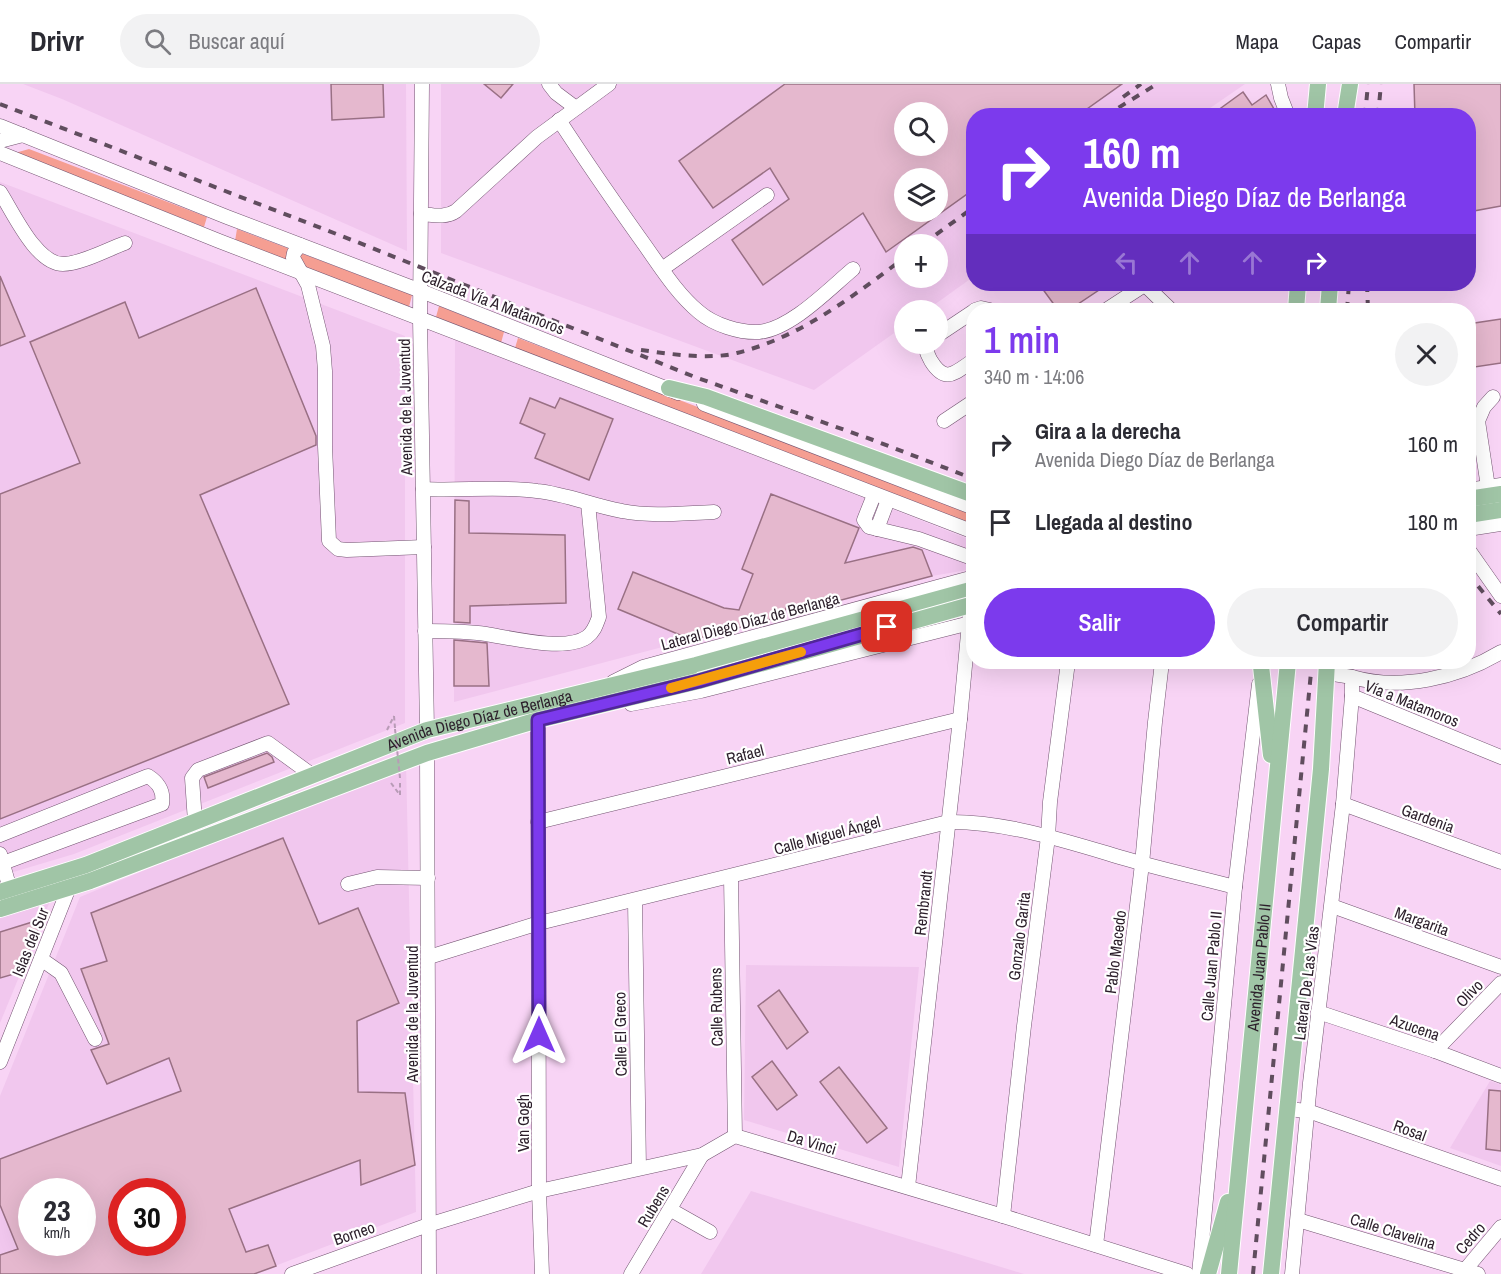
<!DOCTYPE html>
<html lang="es">
<meta charset="utf-8">
<style>
body{margin:0;font-family:"Archivo Narrow",sans-serif;background:#f2f2f3;color:#2b2b33;height:100vh;display:flex;flex-direction:column;font-size:22px;white-space:nowrap}
*{box-sizing:border-box;margin:0}
p{font-size:20px;color:#7c7c81}
.icon{flex:none;width:33px;height:33px;fill:none;stroke:currentColor;stroke-width:2;stroke-linecap:round;stroke-linejoin:round}
.map{position:relative;flex:1;overflow:hidden}
.panel{position:absolute;left:966px;top:219px;width:510px;height:366px;display:flex;flex-direction:column;background:#fff;border-radius:24px;box-shadow:0 6px 24px #0002}
.panel>*{flex:none}
.hud{position:absolute;left:966px;top:24px;width:510px;height:183px;border-radius:24px;box-shadow:0 6px 24px #0002;background:#7c3aed;color:#fff;overflow:hidden}
.controls{position:absolute;left:894px;top:18px;display:grid;gap:12px}
.controls a{display:grid;place-items:center;width:54px;height:54px;border-radius:50%;background:#fff;box-shadow:0 6px 24px #0002;font-size:30px}
.speed{position:absolute;left:18px;top:1094px;display:flex;gap:12px;font-size:30px;font-weight:700;text-align:center}
.speed>*{display:grid;place-content:center;width:78px;height:78px;border-radius:50%;background:#fff;box-shadow:0 6px 24px #0002;line-height:1}
.speed small{font-size:15px;font-weight:400}
.speed .limit{border:9px solid #d22;background:#fff;color:#111}
.pin{position:absolute;display:grid;place-items:center;width:51px;height:51px;color:#fff;margin:-26px;border-radius:12px;box-shadow:0 3px 9px #0006}
.me{position:absolute;width:66px;margin:-33px;rotate:0deg;stroke-linejoin:round;filter:drop-shadow(0 0 4px #0008)}
.turn{display:flex;align-items:center;gap:21px;height:126px;padding:0 18px;font-size:27px}
.turn .icon{width:78px;height:78px;stroke-width:2.5}
.turn b{display:block;font-size:42px;line-height:51px}
.lanes{display:flex;align-items:center;height:57px;padding:0 18px;background:#0003;justify-content:center;gap:30px;direction:ltr}
.lanes .off{opacity:.35}
.round{display:grid;place-items:center;flex:none;width:63px;height:63px;border-radius:32px;background:#f2f2f3}
.headline{display:flex;align-items:center;justify-content:space-between;height:102px;padding:0 18px}
h1{font-size:36px;font-weight:600;line-height:45px;color:#7c3aed}
.cta{display:flex;gap:12px;margin-top:auto;padding:12px 18px}
.cta a{flex:1;height:69px;border-radius:36px;background:#7c3aed;color:#fff;font-size:24px;font-weight:600;line-height:69px;text-align:center}
.cta a+a{background:#f2f2f3;color:#2b2b33}
ul{padding:0;list-style:none}
li{display:flex;align-items:center;gap:18px;height:78px;padding:0 18px}
li div{flex:1}
li b{display:block;font-size:22px}
li em{font-style:normal}
header{display:flex;align-items:center;gap:36px;box-sizing:border-box;height:84px;padding:0 30px;background:#fff;border-bottom:2px solid #e1e1e2}
header strong{font-size:28px}
nav{display:flex;gap:33px;margin-inline-start:auto;font-size:21px}
.search{width:420px;height:54px;background:#f2f2f3;display:flex;align-items:center;gap:15px;box-sizing:border-box;padding:0 21px;border-radius:33px;color:#7c7c81;font-size:22px}
.map>svg:first-child{display:block}
.built{fill:#f1c7ee;fill-rule:evenodd}
.green{fill:#f59e92}
.building{fill:#e5b8ce;stroke:#997084;stroke-width:1.5;fill-rule:evenodd}
.lines{fill:none;stroke-linecap:round;stroke-linejoin:round}
.minor-casing{stroke:#735471;stroke-width:15}
.major-casing{stroke:#fff;stroke-width:18}
.path{stroke:#b89bb6;stroke-width:2;stroke-dasharray:4.5 3;stroke-linecap:butt}
.minor{stroke:#fff;stroke-width:14}
.major{stroke:#a0c5a6;stroke-width:16}
.rail{stroke:#604d5e;stroke-width:4;stroke-dasharray:8 8;stroke-linecap:butt}
.major-bridge-casing{stroke:#fff;stroke-width:18;stroke-linecap:butt}
.path-bridge{stroke:#b89bb6;stroke-width:2;stroke-dasharray:4.5 3;stroke-linecap:butt}
.major-bridge{stroke:#a0c5a6;stroke-width:16}
.route-casing{stroke:#51269a;stroke-width:15}
.route{stroke:#7c3aed;stroke-width:10}
.slow{stroke:#f59e0b;stroke-width:10}
.labels{text-anchor:middle;dominant-baseline:central;stroke-width:4.5;stroke-linejoin:round;paint-order:stroke}
.street-label{font-size:16px;fill:#2b1e2a;stroke:#fff}
</style>
<header>
<strong>Drivr</strong>
<div class="search"><svg class="icon" aria-label="search" viewBox="0 0 24 24"><circle cx="10" cy="10" r="6"/><path d="M15 15l6 6"/></svg>Buscar aquí</div>
<nav><a>Mapa</a><a>Capas</a><a>Compartir</a></nav>
</header>
<div class="map">
<svg width="1501" height="1190" viewBox="0 0 1501 1190">
<rect width="100%" height="100%" fill="#f8d4f5"/>
<!-- built -->
<g class="built">
<polygon points="23,0 406,0 407,167 62,15"/>
<path d="M441 0H1245L1200 31 974 32 973 193 927 226H904V242L814 306 441 169ZM904 28H938V62H904ZM904 94H938V128H904ZM904 160H938V194H904Z"/>
<polygon points="0,98 405,252 405,639 74,770 0,792"/>
<polygon points="455,253 973,457 973,485 932,492 454,618"/>
<path d="M406 678 416 1128 254 1190H0V1012L80 813ZM32 1107H82V1158H32ZM122 1107H172V1158H122Z"/>
<polygon points="50,817 21,888 0,939 0,832"/>
<polygon points="746,881 919,883 899,1083 744,1036"/>
<polygon points="1490,997 1501,1001 1501,1082 1450,1064"/>
<polygon points="751,1107 1024,1190 701,1190"/>
</g>
<!-- green -->
<g class="green">
<polygon points="29,65 207,133 204,143 15,69"/>
<polygon points="237,145 412,211 409,223 235,157"/>
<polygon points="439,222 504,248 501,259 436,233"/>
<polygon points="518,254 973,429 973,442 515,264"/>
</g>
<!-- building -->
<g class="building">
<polygon points="331,0 383,0 384,33 332,36"/>
<polygon points="484,0 513,0 501,14"/>
<path d="M785 0H1122L1077 32H974V105L886 168 863 129 763 201 732 156 789 115 770 84 713 124 679 77ZM904 28H938V62H904ZM904 94H938V128H904Z"/>
<polygon points="1414,0 1501,0 1501,122 1468,128 1468,32 1415,32"/>
<polygon points="1243,8 1252,21 1266,11 1278,32 1210,32"/>
<polygon points="0,192 25,252 0,262"/>
<polygon points="1039,200 1108,200 1069,226 1058,226"/>
<polygon points="256,204 316,352 316,361 200,411 289,620 0,735 0,410 80,379 30,258 125,218 139,254"/>
<polygon points="1501,235 1501,279 1468,284 1468,240"/>
<polygon points="530,314 555,324 560,314 613,335 589,396 535,374 545,350 520,339"/>
<polygon points="771,410 859,444 845,479 913,463 922,466 932,492 800,527 787,522 783,532 692,556 618,525 633,488 724,524 739,526 753,490 742,485"/>
<polygon points="455,416 469,417 469,449 565,451 566,519 470,522 470,539 454,538"/>
<polygon points="454,556 487,559 489,602 454,602"/>
<polygon points="267,669 272,673 274,678 208,704 204,693"/>
<path d="M283 754 319 840 358 824 399 919 357 937 358 1008 405 1009 415 1081 361 1101 360 1076 229 1125 246 1168 268 1161 276 1182 254 1190H0V1171L18 1165 0 1121V1075L181 1007 169 974 107 1000 91 966 109 960 81 885 107 877 91 829ZM32 1107H82V1158H32ZM122 1107H172V1158H122Z"/>
<polygon points="42,835 21,888 0,894 0,848"/>
<polygon points="779,906 808,948 787,965 758,922"/>
<polygon points="772,977 797,1011 777,1026 752,993"/>
<polygon points="839,983 887,1044 867,1059 820,998"/>
<polygon points="1489,1006 1501,1007 1501,1067 1486,1065"/>
</g>
<g class="lines">
<!-- minor casing -->
<g class="minor-casing">
<g id="minor">
<polyline points="422,0 420,234 427,646"/>
<polyline points="549,0 556,9 576,24"/>
<polyline points="1278,0 1281,14 1288,32"/>
<path d="M559 36C585 76 612 115 639 153 658 179 675 208 699 228 714 241 740 249 759 248 791 245 829 205 853 185"/>
<polyline points="0,42 227,133 421,207 678,309"/>
<polyline points="0,57 23,51"/>
<polyline points="0,69 219,157 974,448"/>
<path d="M0 108C13 128 36 180 63 180 81 180 108 165 125 159"/>
<path d="M421 130C433 131 446 134 456 127L537 53 609 0"/>
<polyline points="300,161 294,169 293,174 308,201 323,262 325,287 325,362 329,457 338,465 347,466 424,463"/>
<polyline points="662,185 767,111"/>
<polyline points="1144,200 1171,226"/>
<polyline points="975,226 981,224 990,226"/>
<polyline points="1106,226 1146,200"/>
<polyline points="938,251 974,227"/>
<path d="M927 260C925 267 928 271 931 277 946 301 955 288 974 276"/>
<polyline points="704,320 974,424"/>
<polyline points="944,337 974,317"/>
<polyline points="1488,403 1478,337 1484,323 1493,313"/>
<path d="M423 405C461 407 500 402 537 407 567 410 593 422 622 427 652 433 684 429 714 428"/>
<polyline points="1468,406 1501,401"/>
<polyline points="874,411 864,436 869,443 919,455 969,473"/>
<polyline points="877,445 888,416"/>
<polyline points="1468,445 1501,440"/>
<polyline points="1468,465 1501,512"/>
<path d="M425 547C445 547 466 547 486 550 511 554 566 568 587 553 594 548 596 541 599 533L588 419"/>
<polyline points="1327,589 1352,593 1352,612 1501,673"/>
<path d="M1352 593C1400 607 1458 594 1501 568"/>
<polyline points="613,598 643,583 974,493"/>
<polyline points="631,620 701,607 974,538"/>
<polyline points="538,636 539,1107 542,1190"/>
<polyline points="427,669 429,1190"/>
<polyline points="1343,720 1501,778"/>
<polyline points="195,738 192,694 198,686 268,659 312,691"/>
<polyline points="538,738 960,635"/>
<path d="M0 751 148 692C159 699 164 707 162 720L3 779"/>
<polyline points="0,770 10,805"/>
<polyline points="731,793 735,1052"/>
<polyline points="348,800 377,793 428,794"/>
<polyline points="635,817 639,1084"/>
<polyline points="1332,822 1501,883"/>
<path d="M429 873 539 839 948 738C1005 737 1069 758 1123 774 1160 785 1197 793 1235 803"/>
<polyline points="41,875 61,889 95,955"/>
<polyline points="1318,928 1435,967 1501,992"/>
<polyline points="1435,967 1501,899"/>
<polyline points="0,978 72,796"/>
<polyline points="1287,1025 1308,1027 1501,1095"/>
<polyline points="908,1103 960,635 969,539 971,523 974,518"/>
<polyline points="671,1126 710,1148"/>
<polyline points="1003,1132 1024,942 1048,753 1050,718 1068,578"/>
<polyline points="1298,1136 1478,1190"/>
<polyline points="1096,1161 1142,780 1155,638 1162,578"/>
<polyline points="1465,1186 1501,1143"/>
<polyline points="292,1190 428,1141 539,1107 702,1071 735,1052 1003,1132 1187,1190"/>
<polyline points="631,1190 702,1071"/>
<polyline points="1199,1190 1235,803 1259,600"/>
<polyline points="1292,1190 1310,999 1343,720 1352,612"/>
</g>
</g>
<!-- major casing -->
<g class="major-casing">
<g id="major">
<polyline points="1315,32 1318,0"/>
<polyline points="1345,32 1350,0"/>
<polyline points="1296,226 1298,200"/>
<polyline points="1328,226 1330,200"/>
<polyline points="669,304 706,313 974,411"/>
<polyline points="1468,415 1501,410"/>
<polyline points="1468,431 1501,426"/>
<polyline points="1261,582 1271,671"/>
<path id="s1" d="M0 808 86 781 427 646 696 581 974 505"/>
<polyline points="0,825 90,797 427,669 538,636 699,597"/>
<polyline points="1208,1190 1228,1118"/>
<path id="s2" d="M1229 1190 1288 578"/>
<polyline points="1271,1190 1321,685 1327,578"/>
</g>
</g>
<!-- path -->
<g class="path">
<polyline points="394,632 395,644"/>
<polyline points="387,646 394,632"/>
<polyline points="391,699 400,711"/>
<polyline points="400,711 400,696"/>
</g>
<!-- minor -->
<use href="#minor" class="minor"/>
<!-- major -->
<use href="#major" class="major"/>
<!-- rail -->
<g class="rail">
<polyline points="1123,13 1141,0"/>
<polyline points="0,20 352,156 695,293 873,356 974,395"/>
<polyline points="1105,32 1157,0"/>
<polyline points="1365,32 1368,0"/>
<polyline points="1378,32 1381,0"/>
<polyline points="923,160 974,123"/>
<polyline points="1367,200 1368,226"/>
<polyline points="1347,226 1349,200"/>
<path d="M641 266C670 270 709 276 737 269 801 253 853 212 904 174"/>
<polyline points="1468,490 1501,530"/>
<polyline points="1253,1190 1312,578"/>
</g>
<!-- major-bridge casing -->
<g class="major-bridge-casing">
<polyline id="major-bridge" points="699,597 974,520"/>
</g>
<!-- path-bridge -->
<polyline class="path-bridge" points="395,645 400,694"/>
<!-- major-bridge -->
<use href="#major-bridge" class="major-bridge"/>
</g>
<g class="lines">
<!-- route casing -->
<g class="route-casing">
<polyline id="route" points="539,951 538,636 699,597 887,543"/>
</g>
<!-- route -->
<use href="#route" class="route"/>
<!-- slow -->
<polyline class="slow" points="671,604 801,568"/>
</g>
<g class="labels">
<!-- street labels -->
<g class="street-label">
<text transform="translate(493 218) rotate(21)">Calzada Vía A Matamoros</text>
<text transform="translate(405 323) rotate(-91)">Avenida de la Juventud</text>
<text transform="translate(750 537) rotate(-15)">Lateral Diego Díaz de Berlanga</text>
<text transform="translate(1412 619) rotate(22)">Vía a Matamoros</text>
<text stroke="none"><textPath href="#s1" startOffset="510">Avenida Diego Díaz de Berlanga</textPath></text>
<text transform="translate(745 670) rotate(-14)">Rafael</text>
<text transform="translate(1428 734) rotate(20)">Gardenia</text>
<text transform="translate(827 751) rotate(-15)">Calle Miguel Ángel</text>
<text transform="translate(923 819) rotate(-84)">Rembrandt</text>
<text transform="translate(1422 837) rotate(20)">Margarita</text>
<text transform="translate(1019 852) rotate(-83)">Gonzalo Garita</text>
<text transform="translate(30 858) rotate(-68)">Islas del Sur</text>
<text transform="translate(1115 868) rotate(-83)">Pablo Macedo</text>
<text transform="translate(1211 882) rotate(-85)">Calle Juan Pablo II</text>
<text stroke="none"><textPath href="#s2" startOffset="308">Avenida Juan Pablo II</textPath></text>
<text transform="translate(1306 899) rotate(-83)">Lateral De Las Vías</text>
<text transform="translate(1469 909) rotate(-46)">Olivo</text>
<text transform="translate(716 923) rotate(-91)">Calle Rubens</text>
<text transform="translate(412 930) rotate(-90)">Avenida de la Juventud</text>
<text transform="translate(1415 943) rotate(19)">Azucena</text>
<text transform="translate(620 950) rotate(-91)">Calle El Greco</text>
<text transform="translate(523 1039) rotate(-90)">Van Gogh</text>
<text transform="translate(1410 1046) rotate(20)">Rosal</text>
<text transform="translate(812 1058) rotate(17)">Da Vinci</text>
<text transform="translate(653 1122) rotate(-59)">Rubens</text>
<text transform="translate(1393 1147) rotate(17)">Calle Clavelina</text>
<text transform="translate(354 1149) rotate(-19)">Borneo</text>
<text transform="translate(1470 1154) rotate(-49)">Cedro</text>
</g>
</g>
</svg>
<div class="controls">
<a><svg class="icon" aria-label="search" viewBox="0 0 24 24"><circle cx="10" cy="10" r="6"/><path d="M15 15l6 6"/></svg></a>
<a><svg class="icon" aria-label="layers" viewBox="0 0 24 24"><path d="M12 4l9 5-9 5-9-5zM3 14l9 5 9-5"/></svg></a>
<a>+</a>
<a>−</a>
</div>
<div class="speed"><div>23<small>km/h</small></div><div class="limit">30</div></div>
<div class="pin" style="left:887px;top:543px;background:#d93025"><svg class="icon" aria-label="arrive" viewBox="0 0 24 24"><path d="M6 21V4h12l-3 4 3 4H6"/></svg></div>
<svg class="me" style="left:539px;top:951px" viewBox="-20 -20 40 40"><path d="M0-17L14 15 0 8-14 15z" fill="#7c3aed" stroke="#fff" stroke-width="4"/></svg>
<div class="hud">
<div class="turn"><svg class="icon" aria-label="right" viewBox="0 0 24 24"><path d="M7 20v-9h11M14 6l5 5-5 5"/></svg><div><b>160 m</b>Avenida Diego Díaz de Berlanga</div></div>
<div class="lanes"><svg class="icon off" aria-label="left" viewBox="0 0 24 24"><path d="M17 20v-9H6M10 6l-5 5 5 5"/></svg><svg class="icon off" aria-label="ahead" viewBox="0 0 24 24"><path d="M12 20V5M6 11l6-6 6 6"/></svg><svg class="icon off" aria-label="ahead" viewBox="0 0 24 24"><path d="M12 20V5M6 11l6-6 6 6"/></svg><svg class="icon" aria-label="right" viewBox="0 0 24 24"><path d="M7 20v-9h11M14 6l5 5-5 5"/></svg></div>
</div>
<section class="panel">
<div class="headline"><div><h1>1 min</h1><p>340 m · 14:06</p></div><a class="round"><svg class="icon" aria-label="close" viewBox="0 0 24 24"><path d="M6 6l12 12M18 6L6 18"/></svg></a></div>
<ul>
<li><svg class="icon" aria-label="right" viewBox="0 0 24 24"><path d="M7 20v-9h11M14 6l5 5-5 5"/></svg><div><b>Gira a la derecha</b><p>Avenida Diego Díaz de Berlanga</p></div><em>160 m</em></li>
<li><svg class="icon" aria-label="arrive" viewBox="0 0 24 24"><path d="M6 21V4h12l-3 4 3 4H6"/></svg><div><b>Llegada al destino</b></div><em>180 m</em></li>
</ul>
<div class="cta"><a>Salir</a><a>Compartir</a></div>
</section>
</div>
